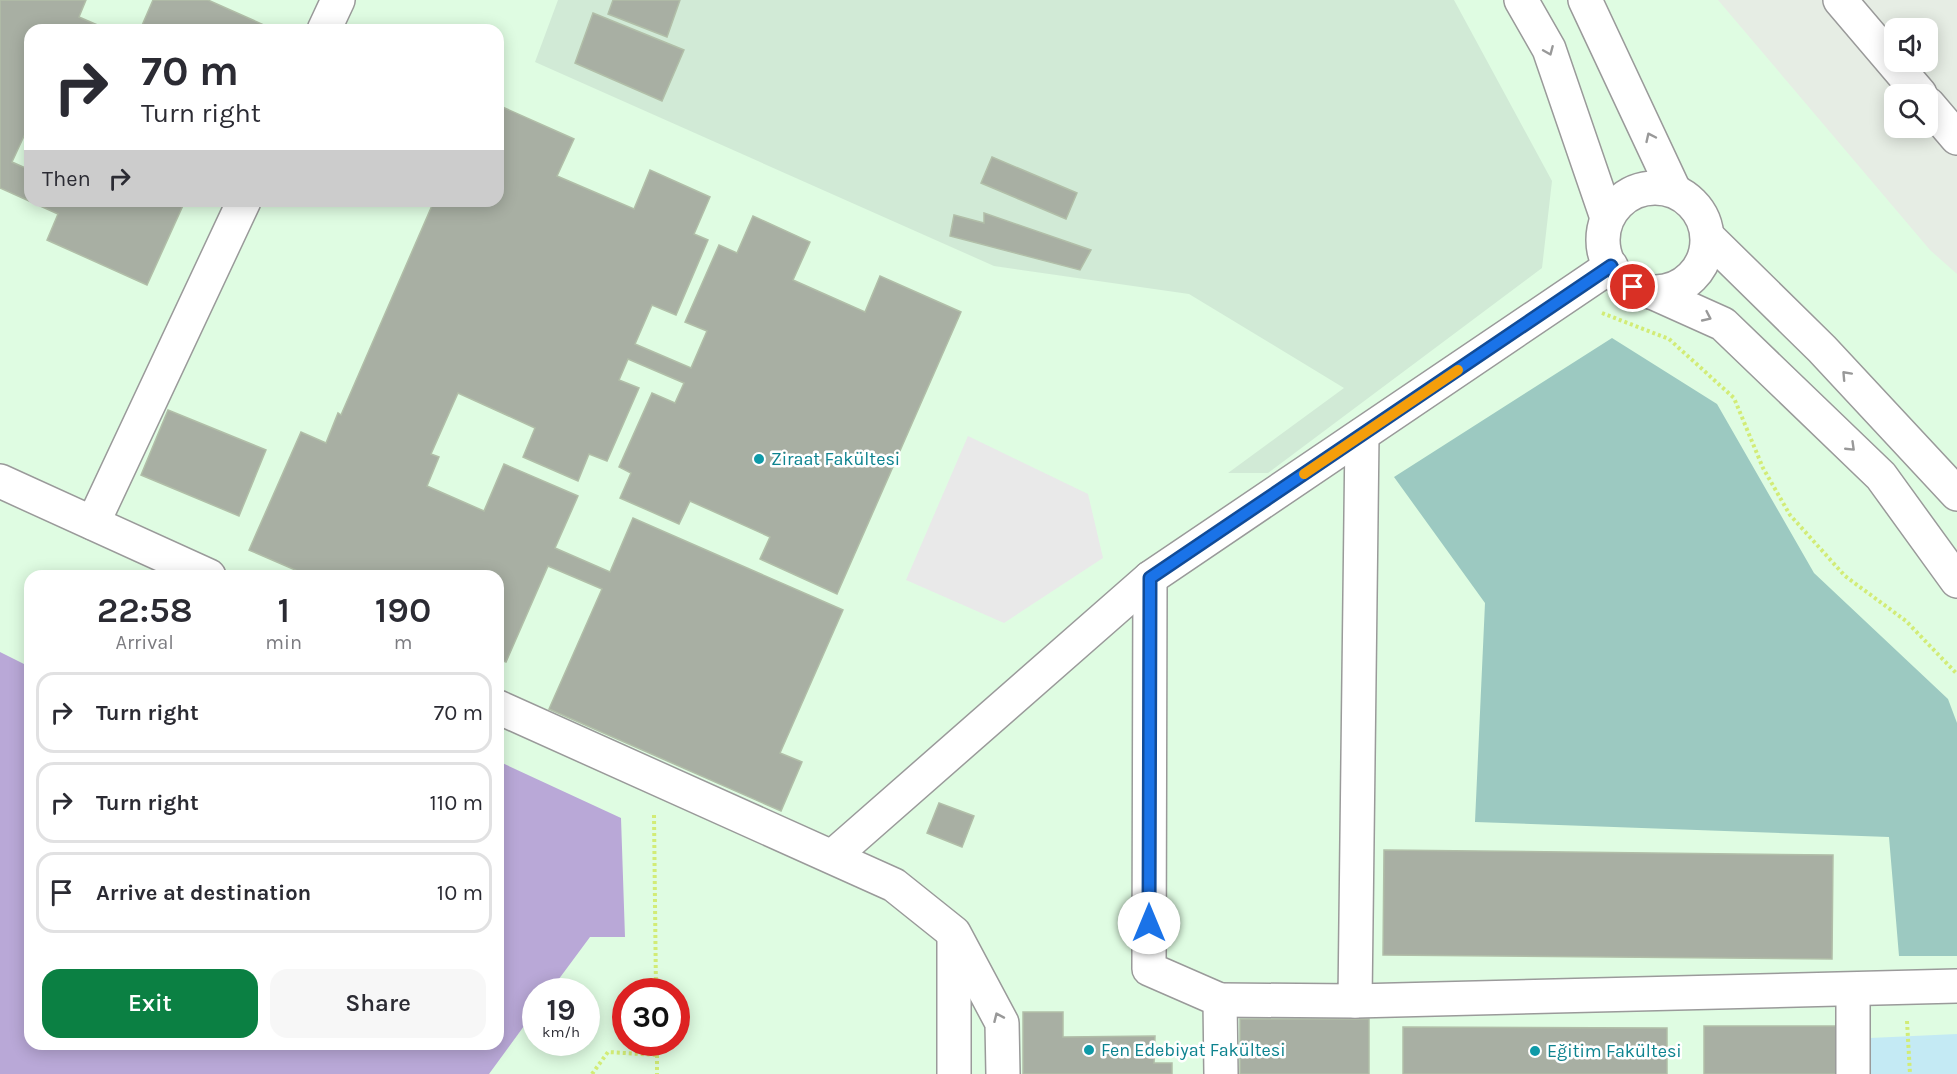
<!DOCTYPE html>
<meta charset="utf-8">
<style>
body{margin:0;font-family:Karla,sans-serif;background:#f7f7f7;color:#2b2b33;height:100vh;display:flex;flex-direction:column;font-size:22px;white-space:nowrap}
*{box-sizing:border-box;margin:0}
p{font-size:20px;color:#7c7c81}
.icon{flex:none;width:33px;height:33px;fill:none;stroke:currentColor;stroke-width:2;stroke-linecap:round;stroke-linejoin:round}
.map{position:relative;flex:1;overflow:hidden}
.drawer{position:absolute;left:24px;top:570px;width:480px;height:480px;display:flex;flex-direction:column;background:#fff;border-radius:18px;box-shadow:0 3px 15px #0003}
.drawer>*{flex:none}
.guide{position:absolute;left:24px;top:24px;width:480px;height:183px;border-radius:18px;box-shadow:0 3px 15px #0003;background:#fff;color:#2b2b33;overflow:hidden}
.fabs{position:absolute;left:1884px;top:18px;display:grid;gap:12px}
.fabs a{display:grid;place-items:center;width:54px;height:54px;border-radius:12px;background:#fff;box-shadow:0 3px 15px #0003;font-size:30px}
.speed{position:absolute;left:522px;top:978px;display:flex;gap:12px;font-size:30px;font-weight:700;text-align:center}
.speed>*{display:grid;place-content:center;width:78px;height:78px;border-radius:50%;background:#fff;box-shadow:0 3px 15px #0003;line-height:1}
.speed small{font-size:15px;font-weight:400}
.speed .limit{border:9px solid #d22;background:#fff;color:#111}
.pin{position:absolute;display:grid;place-items:center;width:51px;height:51px;color:#fff;margin:-26px;border:3px solid #fff;border-radius:50%;box-shadow:0 2px 6px #0007}
.me{position:absolute;width:66px;margin:-33px;rotate:0deg;stroke-linejoin:round;filter:drop-shadow(0 0 4px #0008)}
.turn{display:flex;align-items:center;gap:21px;height:126px;padding:0 18px;font-size:27px}
.turn .icon{width:78px;height:78px;stroke-width:2.5}
.turn b{display:block;font-size:42px;line-height:51px}
.then{display:flex;align-items:center;height:57px;padding:0 18px;background:#0003;gap:12px;font-size:22px}
.eta{display:flex;justify-content:space-evenly;align-items:center;height:102px;text-align:center}
.eta b{font-size:36px;font-weight:600;line-height:42px}
.cta{display:flex;gap:12px;margin-top:auto;padding:12px 18px}
.cta a{flex:1;height:69px;border-radius:18px;background:#0b8043;color:#fff;font-size:24px;font-weight:600;line-height:69px;text-align:center}
.cta a+a{background:#f7f7f7;color:#2b2b33}
ul{padding:0;list-style:none}
li{display:flex;align-items:center;gap:18px;height:81px;margin:0 12px 9px;padding:0 6px;border:3px solid #e1e1e2;border-radius:18px}
li div{flex:1}
li b{display:block;font-size:22px}
li em{font-style:normal}
.map>svg:first-child{display:block}
.education{fill:#dffce2;fill-rule:evenodd}
.farmland{fill:#d1ead6}
.forest{fill:#9cc9c1}
.park{fill:#c4eaf4}
.parking{fill:#e9e9e9}
.water{fill:#b9a8d7}
.building{fill:#a8afa3;stroke:#b1bea8;stroke-width:1.5}
.lines{fill:none;stroke-linecap:round;stroke-linejoin:round}
.minor-casing{stroke:#9a9a9a;stroke-width:36}
.path{stroke:#d2ec76;stroke-width:4;stroke-dasharray:3 3;stroke-linecap:butt}
.minor{stroke:#fff;stroke-width:33}
.oneway{stroke:#999}
.route-casing{stroke:#114b97;stroke-width:15}
.route{stroke:#1a73e8;stroke-width:10}
.slow{stroke:#f59e0b;stroke-width:10}
.culture-dot{fill:#0f9aa8;stroke:#fff;stroke-width:2}
.labels{text-anchor:middle;dominant-baseline:central;stroke-width:5;stroke-linejoin:round;paint-order:stroke}
.culture-label{font-size:18px;fill:#0d838f;stroke:#fff;text-anchor:start}
</style>
<div class="map">
<svg width="1957" height="1074" viewBox="0 0 1957 1074">
<rect width="100%" height="100%" fill="#e6ede4"/>
<!-- education -->
<path class="education" d="M0 0H1718L1930 250 1957 274V1074H0ZM30 30H498V201H30ZM30 576H498V1044H30ZM536 992H586V1042H536ZM626 992H676V1042H626Z"/>
<!-- farmland -->
<polygon class="farmland" points="558,0 1454,0 1552,181 1542,268 1268,473 1228,473 1344,388 1189,294 994,266 535,62"/>
<!-- forest -->
<polygon class="forest" points="1612,338 1717,404 1814,573 1948,699 1957,723 1957,956 1899,956 1889,837 1475,822 1485,603 1394,477"/>
<!-- park -->
<polygon class="park" points="1957,1034 1957,1074 1870,1074 1870,1038"/>
<!-- parking -->
<polygon class="parking" points="968,436 1088,494 1103,558 1004,623 906,580"/>
<!-- water -->
<polygon class="water" points="0,652 30,667 30,1044 498,1044 498,761 621,818 625,937 590,937 550,991 536,992 535,1011 489,1074 0,1074"/>
<!-- building -->
<g class="building">
<polygon points="0,0 86,0 79,17 109,30 30,30 30,123 12,162 30,170 30,201 185,201 147,285 47,240 58,214 0,188"/>
<polygon points="153,0 208,0 264,25 261,30 140,30"/>
<polygon points="613,0 680,0 667,37 608,14"/>
<polygon points="593,13 684,50 662,101 575,63"/>
<polygon points="498,105 574,139 557,176 634,209 650,170 710,197 694,234 708,240 676,315 652,305 635,344 691,368 707,331 685,322 719,245 737,253 753,216 810,242 793,280 865,312 880,276 961,312 837,594 760,559 770,537 690,501 679,524 620,498 631,473 619,467 652,393 675,403 684,383 628,359 619,380 639,388 607,461 589,454 578,481 523,457 535,428 458,393 431,454 439,457 427,486 484,511 504,464 578,496 555,548 610,572 633,518 843,610 780,753 802,762 781,811 549,709 602,589 548,566 506,662 498,659 498,576 309,576 249,550 301,432 326,443 338,413 341,415 434,201 498,201"/>
<polygon points="992,157 1077,193 1066,219 981,183"/>
<polygon points="984,213 1091,250 1080,270 950,236 954,215 984,223"/>
<polygon points="168,410 266,450 239,516 141,475"/>
<polygon points="939,803 974,816 962,847 927,833"/>
<polygon points="1384,850 1833,855 1832,959 1383,955"/>
<polygon points="1023,1012 1063,1012 1063,1037 1155,1036 1154,1063 1172,1063 1172,1074 1023,1074"/>
<rect x="1240" y="1019" width="129" height="55"/>
<rect x="1704" y="1026" width="138" height="48"/>
<polygon points="1403,1027 1667,1028 1667,1074 1403,1074"/>
</g>
<g class="lines">
<!-- minor casing -->
<g class="minor-casing">
<g id="minor">
<polyline points="1521,0 1549,49 1607,218"/>
<polyline points="1585,0 1674,190"/>
<polyline points="1840,0 1920,94"/>
<polyline points="324,30 338,0"/>
<polyline points="1928,104 1957,138"/>
<circle cx="1655" cy="240" r="52"/>
<polyline points="1709,238 1822,349 1957,494"/>
<polyline points="1654,293 1723,324 1881,476 1957,581"/>
<polyline points="0,481 209,576"/>
<polyline points="93,523 244,201"/>
<polyline points="1150,578 1149,969 1220,1000 1221,1074"/>
<polyline points="498,707 894,885 954,933 1002,1023 1003,1074"/>
<polyline points="833,856 1150,578 1611,266"/>
<polyline points="1853,990 1853,1074"/>
<polyline points="1220,1000 1355,1001 1362,435"/>
<polyline points="1355,1001 1957,986"/>
<polyline points="954,1074 954,938"/>
</g>
</g>
<!-- path -->
<g class="path">
<polyline points="1602,313 1669,339 1734,398 1763,468 1790,515 1845,576 1906,621 1957,674"/>
<polyline points="654,815 656,992"/>
<polyline points="1907,1021 1910,1074"/>
<polyline points="657,1055 657,1074"/>
<polyline points="592,1074 608,1052 657,1055 657,1042"/>
</g>
<!-- minor -->
<use href="#minor" class="minor"/>
</g>
<!-- one-way arrows -->
<defs><path id="oneway-chevron" d="M-2-3.5L2.5 0L-2 3.5" fill="none" stroke-width="1.6" stroke-linecap="round" stroke-linejoin="round" transform="scale(1.5)"/></defs>
<g class="oneway">
<use href="#oneway-chevron" transform="translate(1549 51) rotate(67)"/>
<use href="#oneway-chevron" transform="translate(1650 137) rotate(-115)"/>
<use href="#oneway-chevron" transform="translate(1707 317) rotate(25)"/>
<use href="#oneway-chevron" transform="translate(1846 375) rotate(-133)"/>
<use href="#oneway-chevron" transform="translate(1851 447) rotate(44)"/>
<use href="#oneway-chevron" transform="translate(998 1017) rotate(-114)"/>
</g>
<g class="lines">
<!-- route casing -->
<g class="route-casing">
<polyline id="route" points="1149,923 1150,578 1611,266 1615,274 1633,287"/>
</g>
<!-- route -->
<use href="#route" class="route"/>
<!-- slow -->
<polyline class="slow" points="1304,474 1458,370"/>
</g>
<!-- markers -->
<g class="culture-dot">
<circle cx="759" cy="459" r="6"/>
<circle cx="1089" cy="1050" r="6"/>
<circle cx="1535" cy="1051" r="6"/>
</g>
<g class="labels">
<!-- culture labels -->
<g class="culture-label">
<text x="771" y="459">Ziraat Fakültesi</text>
<text x="1101" y="1050">Fen Edebiyat Fakültesi</text>
<text x="1547" y="1051">Eğitim Fakültesi</text>
</g>
</g>
</svg>
<div class="fabs">
<a><svg class="icon" aria-label="sound" viewBox="0 0 24 24"><path d="M4 9h4l5-4v14l-5-4H4zM17 9q2 3 0 6"/></svg></a>
<a><svg class="icon" aria-label="search" viewBox="0 0 24 24"><circle cx="10" cy="10" r="6"/><path d="M15 15l6 6"/></svg></a>
</div>
<div class="speed"><div>19<small>km/h</small></div><div class="limit">30</div></div>
<div class="pin" style="left:1633px;top:287px;background:#d93025"><svg class="icon" aria-label="arrive" viewBox="0 0 24 24"><path d="M6 21V4h12l-3 4 3 4H6"/></svg></div>
<svg class="me" style="left:1149px;top:923px" viewBox="-20 -20 40 40"><circle r="19" fill="#fff"/><path d="M0-13L10 11 0 6-10 11z" fill="#1a73e8"/></svg>
<div class="guide">
<div class="turn"><svg class="icon" aria-label="right" viewBox="0 0 24 24"><path d="M7 20v-9h11M14 6l5 5-5 5"/></svg><div><b>70 m</b>Turn right</div></div>
<div class="then">Then<svg class="icon" aria-label="right" viewBox="0 0 24 24"><path d="M7 20v-9h11M14 6l5 5-5 5"/></svg></div>
</div>
<section class="drawer">
<div class="eta">
<div><b>22:58</b><p>Arrival</p></div>
<div><b>1</b><p>min</p></div>
<div><b>190</b><p>m</p></div>
</div>
<ul>
<li><svg class="icon" aria-label="right" viewBox="0 0 24 24"><path d="M7 20v-9h11M14 6l5 5-5 5"/></svg><div><b>Turn right</b></div><em>70 m</em></li>
<li><svg class="icon" aria-label="right" viewBox="0 0 24 24"><path d="M7 20v-9h11M14 6l5 5-5 5"/></svg><div><b>Turn right</b></div><em>110 m</em></li>
<li><svg class="icon" aria-label="arrive" viewBox="0 0 24 24"><path d="M6 21V4h12l-3 4 3 4H6"/></svg><div><b>Arrive at destination</b></div><em>10 m</em></li>
</ul>
<div class="cta"><a>Exit</a><a>Share</a></div>
</section>
</div>
